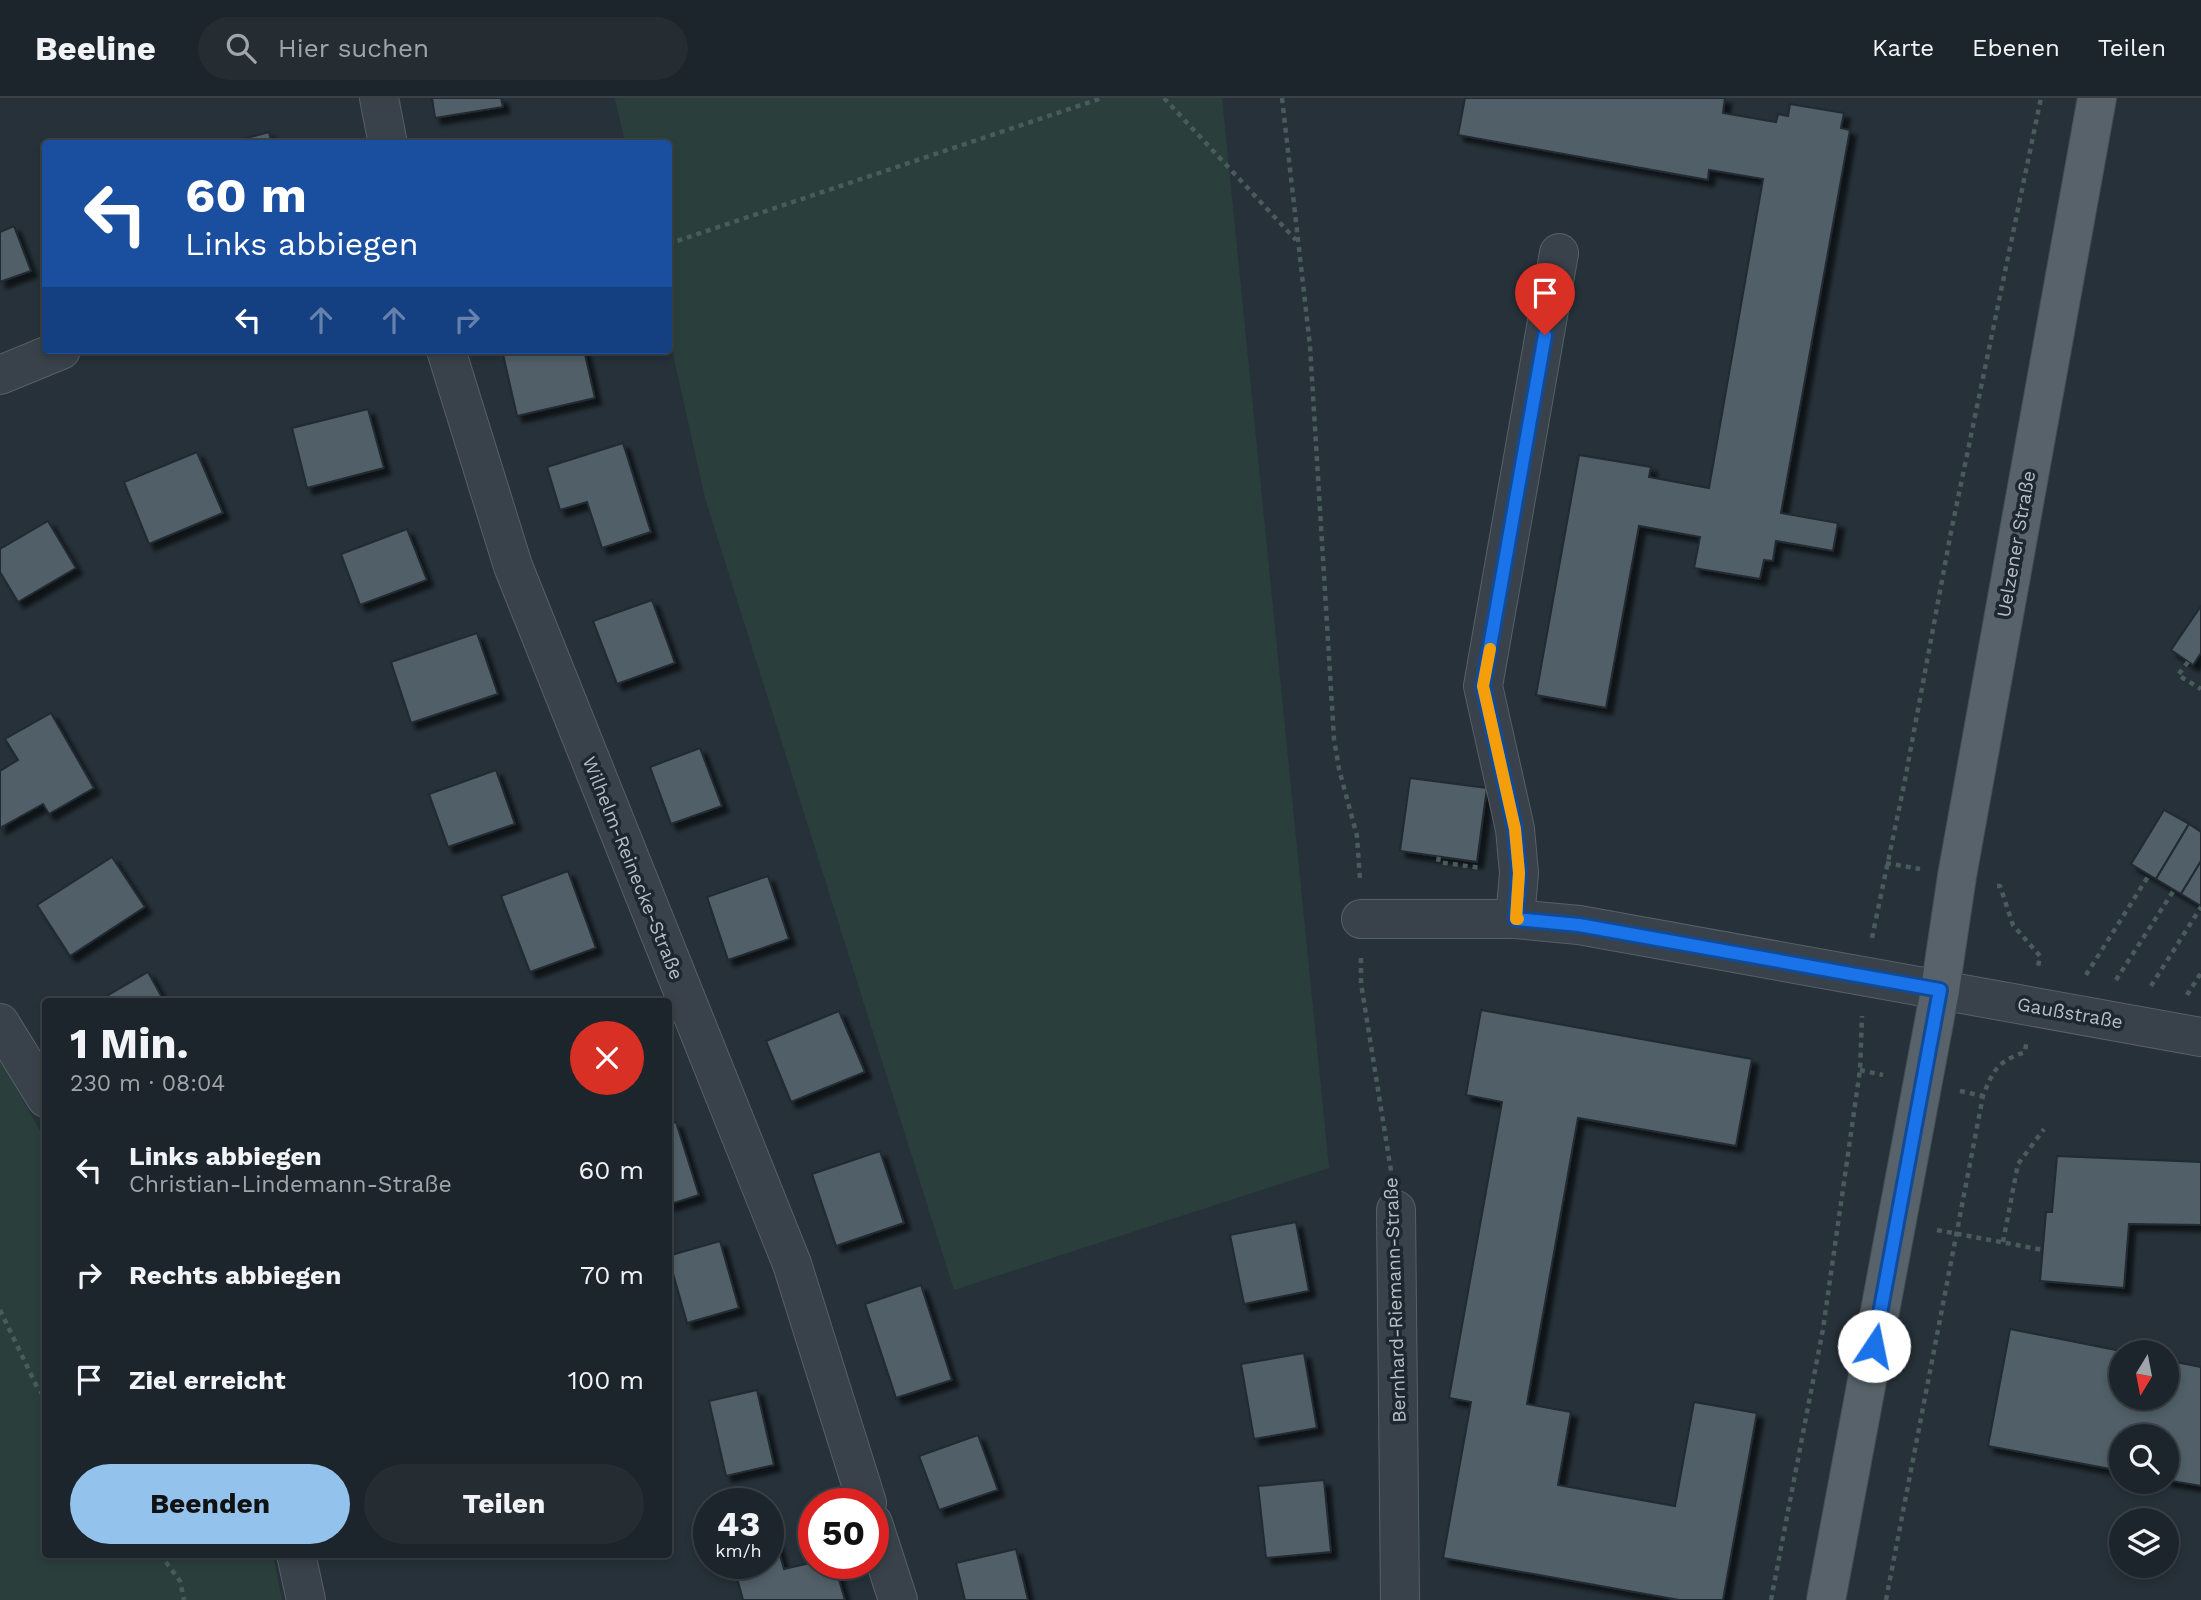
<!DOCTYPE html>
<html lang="de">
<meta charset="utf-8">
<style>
body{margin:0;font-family:"Work Sans",sans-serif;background:#252d33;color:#f1f3f6;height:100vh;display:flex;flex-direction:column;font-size:26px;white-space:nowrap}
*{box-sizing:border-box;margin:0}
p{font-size:23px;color:#a0a5a9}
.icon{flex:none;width:38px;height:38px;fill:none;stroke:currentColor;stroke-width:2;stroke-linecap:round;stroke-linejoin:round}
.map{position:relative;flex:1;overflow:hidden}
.panel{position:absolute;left:42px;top:900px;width:630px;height:560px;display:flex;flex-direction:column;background:#1c252b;border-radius:7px;box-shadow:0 4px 10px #0003,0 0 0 2px #3a4247}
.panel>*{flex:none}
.guide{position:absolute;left:42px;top:42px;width:630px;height:214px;border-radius:7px;box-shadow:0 4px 10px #0003,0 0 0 2px #3a4247;background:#1a4fa0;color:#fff;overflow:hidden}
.needle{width:46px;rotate:190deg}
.tools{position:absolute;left:2109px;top:1242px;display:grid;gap:14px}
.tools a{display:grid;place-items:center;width:70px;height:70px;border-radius:50%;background:#1c252b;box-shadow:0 4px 10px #0003,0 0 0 2px #3a4247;font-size:35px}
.speed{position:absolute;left:693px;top:1390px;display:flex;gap:14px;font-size:35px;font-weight:700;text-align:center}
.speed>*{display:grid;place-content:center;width:91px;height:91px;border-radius:50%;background:#1c252b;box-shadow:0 4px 10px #0003,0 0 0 2px #3a4247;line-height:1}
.speed small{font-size:18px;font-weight:400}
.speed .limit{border:10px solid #d22;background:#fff;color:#111}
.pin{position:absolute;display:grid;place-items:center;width:60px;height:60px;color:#fff;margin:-72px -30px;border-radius:50% 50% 50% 0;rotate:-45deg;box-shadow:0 0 7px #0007}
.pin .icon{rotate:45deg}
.me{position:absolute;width:77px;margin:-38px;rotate:11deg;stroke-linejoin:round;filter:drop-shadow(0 0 5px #0008)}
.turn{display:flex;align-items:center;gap:24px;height:147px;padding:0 28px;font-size:32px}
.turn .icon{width:91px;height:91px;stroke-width:2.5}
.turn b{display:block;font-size:49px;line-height:60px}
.lanes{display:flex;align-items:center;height:66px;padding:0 28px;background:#0003;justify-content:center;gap:35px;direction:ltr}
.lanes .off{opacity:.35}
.round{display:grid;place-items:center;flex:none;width:74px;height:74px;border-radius:37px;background:#252d33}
.overview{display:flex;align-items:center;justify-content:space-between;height:119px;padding:0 28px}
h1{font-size:42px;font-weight:700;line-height:52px}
.action{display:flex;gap:14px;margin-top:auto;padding:14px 28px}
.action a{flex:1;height:80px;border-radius:42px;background:#93c2ec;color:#111;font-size:28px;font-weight:700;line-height:80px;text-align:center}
.action a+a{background:#252d33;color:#f1f3f6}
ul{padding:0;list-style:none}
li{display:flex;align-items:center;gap:21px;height:105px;padding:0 28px}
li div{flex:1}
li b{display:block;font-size:26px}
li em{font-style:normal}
header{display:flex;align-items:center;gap:42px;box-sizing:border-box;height:98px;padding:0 35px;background:#1c252b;border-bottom:2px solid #3a4247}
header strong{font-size:33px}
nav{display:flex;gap:38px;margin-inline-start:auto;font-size:24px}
.search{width:490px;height:63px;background:#252d33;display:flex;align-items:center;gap:18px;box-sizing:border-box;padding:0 24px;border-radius:38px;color:#a0a5a9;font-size:26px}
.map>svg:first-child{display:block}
.green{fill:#2a3f3c}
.building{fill:#515e67;stroke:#202931;stroke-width:2;filter:url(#shadow)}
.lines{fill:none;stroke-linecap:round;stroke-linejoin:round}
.minor-casing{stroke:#576068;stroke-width:40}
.major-casing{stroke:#454e56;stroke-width:40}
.path{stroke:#495c5b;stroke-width:4.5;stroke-dasharray:5 5;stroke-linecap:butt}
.minor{stroke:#39424a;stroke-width:38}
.major{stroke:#57626a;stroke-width:38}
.route-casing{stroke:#114b97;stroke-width:18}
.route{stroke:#1a73e8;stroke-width:12}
.slow{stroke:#f59e0b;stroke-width:12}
.labels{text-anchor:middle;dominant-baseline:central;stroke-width:7;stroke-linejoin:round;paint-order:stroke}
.street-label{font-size:19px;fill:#b5bec5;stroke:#1e272f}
</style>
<header>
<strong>Beeline</strong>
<div class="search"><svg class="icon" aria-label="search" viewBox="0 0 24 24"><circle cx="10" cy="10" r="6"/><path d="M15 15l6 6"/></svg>Hier suchen</div>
<nav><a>Karte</a><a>Ebenen</a><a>Teilen</a></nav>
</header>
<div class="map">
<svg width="2201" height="1502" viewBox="0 0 2201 1502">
<defs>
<filter id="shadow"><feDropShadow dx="6" dy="6" stdDeviation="2" flood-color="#0009"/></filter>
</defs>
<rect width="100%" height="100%" fill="#263139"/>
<!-- green -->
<g class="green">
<polygon points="615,0 1222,0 1329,1070 954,1192 705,400 669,238 668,46 625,45"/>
<polygon points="0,961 45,1042 46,1456 273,1456 282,1502 0,1502"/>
</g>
<!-- building -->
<g class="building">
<polygon points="432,0 501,0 503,9 435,20"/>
<polygon points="1465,0 1725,0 1723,15 1776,24 1778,16 1788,18 1790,6 1844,15 1841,30 1850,32 1781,415 1838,425 1833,453 1776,443 1773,463 1764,462 1760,481 1694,470 1700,439 1639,428 1606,610 1536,597 1579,357 1651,369 1649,379 1709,390 1763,81 1709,72 1708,82 1458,37"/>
<polygon points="269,34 272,46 225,46"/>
<polygon points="14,128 31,173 0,184 0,134"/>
<polygon points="502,252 584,252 595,300 517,318"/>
<polygon points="368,311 384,370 307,390 292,330"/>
<polygon points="623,345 651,434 602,450 587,404 560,412 547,369"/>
<polygon points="197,354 223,415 149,446 124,384"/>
<polygon points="48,423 76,470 18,504 0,474 0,451"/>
<polygon points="407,431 427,482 360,507 341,456"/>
<polygon points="652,502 675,565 617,586 593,523"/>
<polygon points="2201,508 2201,555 2193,567 2171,552"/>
<polygon points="477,535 498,596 411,625 391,564"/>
<polygon points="51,615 94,690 49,716 43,706 0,730 0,673 18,662 5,641"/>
<polygon points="700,650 722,708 671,726 650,669"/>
<polygon points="496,672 515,726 448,749 429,696"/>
<polygon points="1410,680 1487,690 1477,764 1400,753"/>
<polygon points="2164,712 2189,726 2156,781 2131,766"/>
<polygon points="2189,726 2201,734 2201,763 2181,796 2156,781"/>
<polygon points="112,759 145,809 70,858 37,807"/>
<polygon points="2201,763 2201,808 2181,796"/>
<polygon points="568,773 596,850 530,874 501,798"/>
<polygon points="768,778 789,841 728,862 707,799"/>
<polygon points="148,874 164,903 98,903"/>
<polygon points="1481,912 1752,961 1736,1048 1578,1020 1527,1306 1571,1314 1558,1387 1675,1408 1694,1304 1757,1315 1723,1502 1679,1502 1443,1460 1471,1304 1449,1300 1502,1004 1466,997"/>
<polygon points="839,913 865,974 791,1004 766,943"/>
<polygon points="676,1024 699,1097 668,1107 668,1026"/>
<polygon points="880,1053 904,1125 836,1148 812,1076"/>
<polygon points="2057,1058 2201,1064 2201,1127 2129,1126 2124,1190 2040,1183 2046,1114 2052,1114"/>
<polygon points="1296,1124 1309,1193 1244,1206 1230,1137"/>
<polygon points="720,1143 739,1210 687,1225 668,1158"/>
<polygon points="921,1187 952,1282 896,1300 865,1206"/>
<polygon points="2010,1231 2131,1255 2121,1255 2121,1300 2166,1300 2166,1262 2201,1269 2201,1388 2166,1382 2166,1339 2121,1339 2121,1373 1988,1348"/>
<polygon points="1304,1255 1317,1330 1254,1341 1241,1266"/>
<polygon points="757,1292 774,1367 726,1378 709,1303"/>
<polygon points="978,1337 998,1392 939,1412 919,1358"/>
<polygon points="1324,1382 1331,1454 1266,1460 1258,1388"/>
<polygon points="775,1440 784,1471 814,1464 834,1465 845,1502 743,1502 733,1465 768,1465 768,1442"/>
<polygon points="1016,1451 1028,1502 965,1502 956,1465"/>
</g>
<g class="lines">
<!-- minor casing -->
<g class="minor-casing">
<g id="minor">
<polyline points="379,0 388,46"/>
<polyline points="446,252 513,468 792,1166 867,1405"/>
<polyline points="0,277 61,252"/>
<polyline points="1361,821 1515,821 1579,827 2201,939"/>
<polyline points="1515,821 1519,775 1515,731 1483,588 1559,155"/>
<polyline points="0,925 46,1000"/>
<polyline points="1396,1112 1400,1502"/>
<polyline points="873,1425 898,1502"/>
<polyline points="296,1456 306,1502"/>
</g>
</g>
<!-- major casing -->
<g class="major-casing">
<polyline id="major" points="1826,1502 1940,892 1957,778 2097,0"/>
</g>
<!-- path -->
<g class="path">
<polyline points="1164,0 1296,142"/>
<polyline points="1282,0 1310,248 1334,641 1339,671 1357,738 1360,782"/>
<polyline points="668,146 1102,0"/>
<polyline points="2188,564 2178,577 2201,591"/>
<polyline points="1439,759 1438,764 1481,770"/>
<polyline points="1886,765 1920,771"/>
<polyline points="1997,788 2000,788 2013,827 2040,858 2038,869"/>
<polyline points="1872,840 1904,687 1951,434 2041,0"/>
<polyline points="1361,860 1361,885 1391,1073"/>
<polyline points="2086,877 2149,777"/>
<polyline points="2116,882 2174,792"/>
<polyline points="2151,888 2201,809"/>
<polyline points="2187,897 2201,875"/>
<polyline points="1860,972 1883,977"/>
<polyline points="1960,993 1983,998"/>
<polyline points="1937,1132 2043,1152"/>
<polyline points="2003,1144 2018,1066 2044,1031"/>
<polyline points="0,1212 37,1289 46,1301"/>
<polyline points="160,1456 180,1483 184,1502"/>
<polyline points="1771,1502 1823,1231 1860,972 1862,918"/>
<path d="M1886 1502 1983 998C1993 972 1998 963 2025 954L2026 946"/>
</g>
<!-- minor -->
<use href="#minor" class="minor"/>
<!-- major -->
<use href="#major" class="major"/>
</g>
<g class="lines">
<!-- route casing -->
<g class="route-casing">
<polyline id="route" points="1545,237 1483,588 1515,731 1519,775 1516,821 1579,827 1940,892 1874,1248"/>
</g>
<!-- route -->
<use href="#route" class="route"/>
<!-- slow -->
<polyline class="slow" points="1490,551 1483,588 1515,731 1519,775 1516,821 1518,821"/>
</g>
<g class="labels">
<!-- street labels -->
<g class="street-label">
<text transform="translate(2016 446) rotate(-80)">Uelzener Straße</text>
<text transform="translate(633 770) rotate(68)">Wilhelm-Reinecke-Straße</text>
<text transform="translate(2070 915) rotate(10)">Gaußstraße</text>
<text transform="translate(1395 1202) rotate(-92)">Bernhard-Riemann-Straße</text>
</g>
</g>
</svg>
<div class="tools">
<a><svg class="needle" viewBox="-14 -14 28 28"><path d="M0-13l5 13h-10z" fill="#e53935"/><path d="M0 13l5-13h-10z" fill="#a0a5a9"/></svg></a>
<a><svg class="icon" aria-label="search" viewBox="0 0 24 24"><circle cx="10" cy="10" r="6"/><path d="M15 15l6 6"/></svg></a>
<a><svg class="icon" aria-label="layers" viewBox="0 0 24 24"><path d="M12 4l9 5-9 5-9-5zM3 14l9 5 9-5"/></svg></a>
</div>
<div class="speed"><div>43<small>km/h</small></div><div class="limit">50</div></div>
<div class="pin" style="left:1545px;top:237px;background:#d93025"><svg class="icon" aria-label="arrive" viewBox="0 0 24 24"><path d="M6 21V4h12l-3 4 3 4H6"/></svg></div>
<svg class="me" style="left:1874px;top:1248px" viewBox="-20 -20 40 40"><circle r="19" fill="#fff"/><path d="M0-13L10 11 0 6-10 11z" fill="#1a73e8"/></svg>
<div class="guide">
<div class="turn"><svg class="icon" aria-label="left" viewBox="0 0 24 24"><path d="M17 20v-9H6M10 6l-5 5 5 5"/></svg><div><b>60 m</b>Links abbiegen</div></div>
<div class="lanes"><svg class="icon" aria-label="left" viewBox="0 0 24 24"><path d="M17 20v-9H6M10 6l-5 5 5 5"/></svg><svg class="icon off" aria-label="ahead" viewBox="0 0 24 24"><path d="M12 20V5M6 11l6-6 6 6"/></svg><svg class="icon off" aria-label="ahead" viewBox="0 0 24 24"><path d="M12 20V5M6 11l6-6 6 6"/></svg><svg class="icon off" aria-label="right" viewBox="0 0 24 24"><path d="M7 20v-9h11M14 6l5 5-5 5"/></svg></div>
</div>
<section class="panel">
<div class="overview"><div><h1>1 Min.</h1><p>230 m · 08:04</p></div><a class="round" style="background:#d93025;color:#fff"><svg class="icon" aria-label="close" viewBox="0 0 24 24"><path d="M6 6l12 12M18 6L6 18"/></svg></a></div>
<ul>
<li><svg class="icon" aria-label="left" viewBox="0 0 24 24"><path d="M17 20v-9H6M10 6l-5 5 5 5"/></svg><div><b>Links abbiegen</b><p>Christian-Lindemann-Straße</p></div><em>60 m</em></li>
<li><svg class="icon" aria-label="right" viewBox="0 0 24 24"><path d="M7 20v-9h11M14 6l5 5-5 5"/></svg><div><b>Rechts abbiegen</b></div><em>70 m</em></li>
<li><svg class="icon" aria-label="arrive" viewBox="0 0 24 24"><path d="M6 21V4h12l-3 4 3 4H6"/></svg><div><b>Ziel erreicht</b></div><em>100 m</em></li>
</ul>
<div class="action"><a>Beenden</a><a>Teilen</a></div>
</section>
</div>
